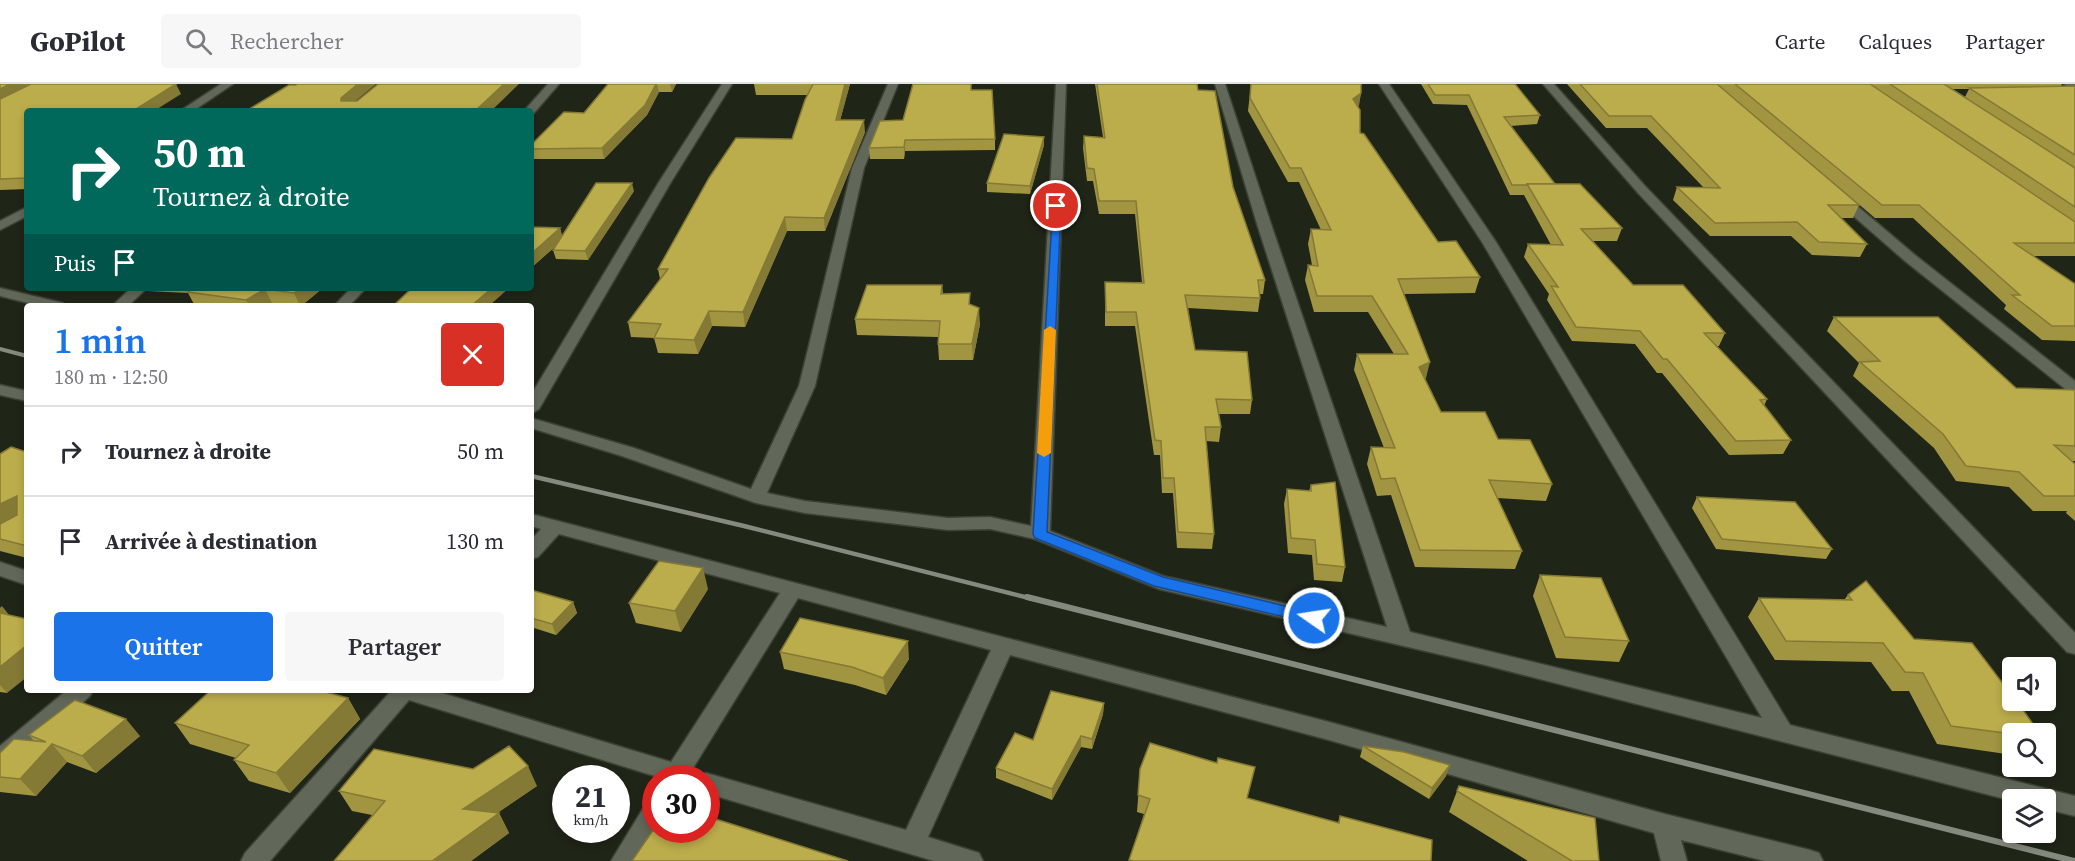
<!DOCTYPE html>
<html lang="fr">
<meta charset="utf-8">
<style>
body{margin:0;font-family:"Source Serif 4",serif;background:#f7f7f7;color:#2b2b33;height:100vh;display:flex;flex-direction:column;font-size:22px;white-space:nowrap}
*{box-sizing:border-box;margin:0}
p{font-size:20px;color:#7c7c81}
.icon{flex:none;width:33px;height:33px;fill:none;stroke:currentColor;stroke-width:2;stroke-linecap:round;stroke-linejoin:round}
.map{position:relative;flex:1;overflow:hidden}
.panel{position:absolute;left:24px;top:219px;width:510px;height:390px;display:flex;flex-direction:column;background:#fff;border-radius:6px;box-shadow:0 3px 9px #0003}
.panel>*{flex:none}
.hud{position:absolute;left:24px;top:24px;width:510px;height:183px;border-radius:6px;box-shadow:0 3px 9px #0003;background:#00695c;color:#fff;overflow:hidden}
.fabs{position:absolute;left:2002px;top:573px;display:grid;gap:12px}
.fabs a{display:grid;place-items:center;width:54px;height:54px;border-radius:6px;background:#fff;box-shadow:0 3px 9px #0003;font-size:30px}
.speed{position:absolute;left:552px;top:681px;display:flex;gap:12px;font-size:30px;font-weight:700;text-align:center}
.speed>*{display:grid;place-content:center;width:78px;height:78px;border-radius:50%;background:#fff;box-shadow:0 3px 9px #0003;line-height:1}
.speed small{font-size:15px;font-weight:400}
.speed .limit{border:9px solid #d22;background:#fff;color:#111}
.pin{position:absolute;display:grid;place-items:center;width:51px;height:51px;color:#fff;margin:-26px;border:3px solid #fff;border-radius:50%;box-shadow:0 2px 6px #0007}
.me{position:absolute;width:66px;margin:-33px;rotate:283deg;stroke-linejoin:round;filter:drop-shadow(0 0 4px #0008)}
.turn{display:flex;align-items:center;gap:21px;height:126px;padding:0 30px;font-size:27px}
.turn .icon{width:78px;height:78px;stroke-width:2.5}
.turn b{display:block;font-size:42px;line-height:51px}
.then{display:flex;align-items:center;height:57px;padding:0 30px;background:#0003;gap:12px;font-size:22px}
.round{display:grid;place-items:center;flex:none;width:63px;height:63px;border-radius:6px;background:#f7f7f7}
.overview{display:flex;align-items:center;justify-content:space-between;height:102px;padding:0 30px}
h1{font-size:36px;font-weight:600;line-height:45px;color:#1a73e8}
.action{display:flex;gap:12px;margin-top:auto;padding:12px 30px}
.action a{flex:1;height:69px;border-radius:6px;background:#1a73e8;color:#fff;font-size:24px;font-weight:600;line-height:69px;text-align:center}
.action a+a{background:#f7f7f7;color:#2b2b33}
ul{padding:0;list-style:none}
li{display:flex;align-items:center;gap:18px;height:90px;padding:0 30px;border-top:2px solid #e1e1e2}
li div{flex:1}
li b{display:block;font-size:22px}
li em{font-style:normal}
header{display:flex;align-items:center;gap:36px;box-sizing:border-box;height:84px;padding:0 30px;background:#fff;border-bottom:2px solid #e1e1e2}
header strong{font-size:28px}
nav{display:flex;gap:33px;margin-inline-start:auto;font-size:21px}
.search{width:420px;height:54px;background:#f7f7f7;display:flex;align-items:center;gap:15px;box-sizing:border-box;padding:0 21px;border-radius:6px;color:#7c7c81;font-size:22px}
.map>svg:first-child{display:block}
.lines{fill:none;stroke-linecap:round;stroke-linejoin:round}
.minor-casing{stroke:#3c4136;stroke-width:3}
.minor{fill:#616859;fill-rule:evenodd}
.rail-far2{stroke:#858a7e;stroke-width:4}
.rail-far1{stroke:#858a7e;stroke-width:4.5}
.rail{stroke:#858a7e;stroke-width:6}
.wall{fill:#a29541;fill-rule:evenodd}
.shaded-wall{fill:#847935}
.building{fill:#bcad4c;stroke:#847935;stroke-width:1.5}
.route{fill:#1a73e8;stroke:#114b97;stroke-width:1.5}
.slow{fill:#f59e0b}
</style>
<header>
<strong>GoPilot</strong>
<div class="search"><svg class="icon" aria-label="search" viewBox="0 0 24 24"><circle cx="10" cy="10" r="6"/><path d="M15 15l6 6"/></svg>Rechercher</div>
<nav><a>Carte</a><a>Calques</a><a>Partager</a></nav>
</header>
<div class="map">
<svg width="2075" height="777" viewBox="0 0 2075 777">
<rect width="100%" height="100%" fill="#1f2517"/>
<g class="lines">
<!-- minor casing -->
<g class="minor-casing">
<g id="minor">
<polygon points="221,0 233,0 193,27 180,27"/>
<polygon points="548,0 559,0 534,29 524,27"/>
<polygon points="722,0 732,0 671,98 539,325 531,330 531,311 659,98"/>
<polygon points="888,0 898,0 864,84 815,302 767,409 805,417 948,434 990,433 1031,442 1056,0 1066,0 1050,447 1163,492 1387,543 1257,140 1215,0 1225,0 1271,140 1410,548 1762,634 1482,158 1379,0 1389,0 1496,158 1790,641 2075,712 2075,732 2046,725 2046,716 2013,717 1481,580 1159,505 1035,455 990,445 948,446 805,429 756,419 622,372 531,344 531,334 634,364 751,405 799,302 852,84"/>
<polygon points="1543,0 1554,0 1646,103 2075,549 2075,570 2067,568 1638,109"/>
<polygon points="2064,0 2075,0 2075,6"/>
<polygon points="1839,109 1843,110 1915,171 2075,297 2075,310 2069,308 1905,177 1835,116 1833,113 1835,110"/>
<polygon points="27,123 27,132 0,146 0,137"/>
<polygon points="0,204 63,219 65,222 40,222 0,212"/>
<polygon points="131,204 147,204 128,222 112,222"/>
<polygon points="351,204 366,204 349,222 334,222"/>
<polygon points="0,301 27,307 27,317 0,311"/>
<path d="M531 430 1329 638 1665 730 1810 766 1819 769 1823 777H1765L1681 756 1687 777H1661L1654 749 1329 656 1010 571 928 753 979 769 983 777H934L706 709V694H661L409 616 270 777H241L245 769 392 606H432L671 678 780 509 559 450 538 473 531 475V456L541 445 531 442ZM798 514 991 566 906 746 706 689 702 690 700 687 693 684Z"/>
<polygon points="0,478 27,487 27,501 0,492"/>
<polygon points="67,606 93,606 90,612 8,683 0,686 0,662"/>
<polygon points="656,715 657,746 638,777 611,777 647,718"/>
</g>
</g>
<!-- minor -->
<use href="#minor" class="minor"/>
<!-- rail-far2 -->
<polyline class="rail-far2" points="0,265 27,272"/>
<!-- rail-far1 -->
<polyline class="rail-far1" points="531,392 744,442 1033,515"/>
<!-- rail -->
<polyline class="rail" points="1027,513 2074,777"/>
</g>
<!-- wall -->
<g class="wall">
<polygon points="0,0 181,10 27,27 27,105 0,106"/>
<polygon points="608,0 676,0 672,8 659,8 647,31 604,75 531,75 531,61 584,29"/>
<polygon points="754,0 850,0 840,36 865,48 825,147 787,147 745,243 712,242 698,270 658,269 654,254 631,253 628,238 660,195 658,185 792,55 808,11 756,11"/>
<polygon points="913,0 971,0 971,6 995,55 995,66 905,67 904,75 870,75 869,64 903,36"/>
<polygon points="1095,0 1197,0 1198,6 1265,196 1263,210 1260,210 1260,214 1258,228 1188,224 1195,266 1252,316 1250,330 1218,330 1221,343 1219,358 1206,357 1214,450 1212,465 1177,464 1173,409 1162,409 1160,371 1154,371 1135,242 1105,242 1105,198 1142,198 1135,130 1099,130 1093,97 1087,97 1083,64 1084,52 1103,53"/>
<polygon points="1251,0 1361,9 1358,23 1360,49 1438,158 1480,193 1475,209 1404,210 1426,294 1425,295 1441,328 1498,355 1552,400 1546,417 1497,414 1522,467 1515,485 1415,483 1391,411 1377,412 1367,380 1371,363 1384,364 1354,286 1357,270 1394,270 1368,228 1314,228 1305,196 1308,181 1312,181 1308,160 1311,145 1321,146 1299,98 1288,98 1248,27"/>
<polygon points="1421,0 1515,0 1540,31 1537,40 1511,42 1555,100 1622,144 1617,157 1593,157 1633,201 1725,249 1719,262 1717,262 1767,315 1764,322 1791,356 1783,370 1729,371 1662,289 1657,289 1635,260 1572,257 1547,216 1549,210 1524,173 1528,160 1551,161 1524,111 1510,111 1467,21 1433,20"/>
<polygon points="1567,0 1717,0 1859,121 1853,134 1841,134 1867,160 1860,173 1812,171 1791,152 1710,152 1673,116 1677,103 1703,103 1647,44 1606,44"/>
<path d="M1717 0H2062L2061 2H2075V172H2033L2075 200V257L2042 256 2004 225 2006 221 1913 134H1875ZM1951 5H1969L1965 13Z"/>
<polygon points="1044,61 1030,110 987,108 987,99"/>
<polygon points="634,107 588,176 556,175 553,166 557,161 531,184 531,143 560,144 562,152"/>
<polygon points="942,201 943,210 971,221 980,240 973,276 939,276 938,260 938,253 857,251 855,235"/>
<polygon points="90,204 128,204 125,207 90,205"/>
<polygon points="145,204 323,204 301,222 293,222 272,219 267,222 195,222 188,209 147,207"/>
<polygon points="1834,233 2016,304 2075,306 2075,377 2071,377 2075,380 2075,437 2066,429 2067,427 2033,427 2009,403 1956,397 1934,364 1853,292 1859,279 1827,247"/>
<polygon points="27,368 27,474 0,467 0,370"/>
<polygon points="1311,401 1345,483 1342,498 1314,496 1312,471 1288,469 1284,420 1287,405 1309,407"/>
<polygon points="1697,413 1832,465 1826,475 1716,465 1692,424"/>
<polygon points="1540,491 1629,557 1619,578 1556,574 1533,512"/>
<polygon points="708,505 681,548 636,539 629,519"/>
<polygon points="531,506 573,518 577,529 556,551 531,543"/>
<polygon points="1848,511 1914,555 2013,650 2013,671 1937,660 1909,607 1892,607 1871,578 1775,576 1748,533 1759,514 1844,516"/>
<polygon points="0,522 7,609 0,608"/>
<polygon points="780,568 909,575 886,611 855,601 784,585"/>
<polygon points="348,614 360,635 290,709 249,697 234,676 236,674 190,660 175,639"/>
<polygon points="1104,619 1103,630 1092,665 1081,663 1052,716 996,694 996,684 1033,656"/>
<polygon points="29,651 140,652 96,689 67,678 36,712 0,708 0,669 34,657"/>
<polygon points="1363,662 1446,692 1429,715 1360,673"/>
<polygon points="537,702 497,729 499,729 509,749 471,777 334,777 372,731 352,727 339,707"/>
<polygon points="1139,702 1248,714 1338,739 1340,732 1431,777 1129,777 1144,730 1137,728"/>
<polygon points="1459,702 1599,777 1528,777 1449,728"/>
</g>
<!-- shaded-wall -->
<g class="shaded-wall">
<polygon points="10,0 33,0 0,18 0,5"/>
<polygon points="176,0 181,10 154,27 133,27"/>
<polygon points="358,0 376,0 346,25 341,17 341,14"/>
<polygon points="504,0 519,0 491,27 475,27"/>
<polygon points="656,0 657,0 659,8 647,31 604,75 602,64"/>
<polygon points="670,0 676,0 672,8"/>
<polygon points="845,0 850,0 837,48 836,36"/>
<polygon points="1361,9 1359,22 1350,28 1353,15"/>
<polygon points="864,36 865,48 825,147 824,134"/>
<polygon points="1044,53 1044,61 1030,110 1030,102"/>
<polygon points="905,56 905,67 904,75 904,63"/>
<polygon points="632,99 634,107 588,176 585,167"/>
<polygon points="785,133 787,147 745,243 743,228"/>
<polygon points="560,144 563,155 531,184 531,170"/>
<polygon points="300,204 323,204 301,222 300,222 294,209"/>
<polygon points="492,204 509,204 489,222 471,222"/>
<polygon points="265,205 272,219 267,222 249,222 246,216"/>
<polygon points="979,224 980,240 973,276 972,260"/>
<polygon points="709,227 712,242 698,270 694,256"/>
<polygon points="1430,278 1426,294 1415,299 1419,283"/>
<polygon points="17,412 27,426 0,440 0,420"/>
<polygon points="703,484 708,505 681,548 675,527"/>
<polygon points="573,518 577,529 556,551 552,540"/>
<polygon points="2,522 17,541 0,536 0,524"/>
<polygon points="908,557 909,575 886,611 883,594"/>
<polygon points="27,561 27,593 7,609 0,601 0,583"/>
<polygon points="348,614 360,635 290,709 276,689"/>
<polygon points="1104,619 1103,630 1092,665 1092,655"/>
<polygon points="126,635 140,652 96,689 82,672"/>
<polygon points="1081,652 1081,663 1052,716 1052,705"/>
<polygon points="52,660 67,678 36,712 20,695"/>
<polygon points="1450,681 1446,692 1429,715 1432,704"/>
<polygon points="528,682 537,702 474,745 463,725"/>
<polygon points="499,729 509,749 471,777 432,777"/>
</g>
<!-- building -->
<g class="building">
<polygon points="0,0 10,0 0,5"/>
<polygon points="31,0 176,0 133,27 27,27 27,93 26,94 0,95 0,15"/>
<polygon points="297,0 358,0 341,14 341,17 357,17 378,0 504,0 475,27 246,27 289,1 296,1"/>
<polygon points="608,0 656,0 645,21 602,64 531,65 531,61 564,28 584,29"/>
<polygon points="813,0 845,0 836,36 864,36 824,134 785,133 743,228 709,227 694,256 654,254 661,240 628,238 668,185 658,185 709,94 736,54 792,55 805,16"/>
<polygon points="913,0 971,0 971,6 992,6 995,55 905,56 904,63 869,64 880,37 903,36"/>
<polygon points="1097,0 1197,0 1198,6 1215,7 1233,103 1265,196 1258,196 1260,214 1185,211 1195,266 1247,268 1252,316 1216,315 1221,343 1205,343 1214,450 1178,448 1174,394 1163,394 1161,357 1155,356 1136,228 1106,228 1105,198 1144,199 1136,117 1099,117 1094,85 1087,84 1084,52 1105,54"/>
<polygon points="1251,0 1361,0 1361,9 1353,15 1360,26 1360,49 1364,50 1438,158 1456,157 1480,193 1398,195 1430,278 1419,283 1441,328 1485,328 1498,355 1530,356 1552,400 1489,396 1522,467 1420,466 1395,394 1381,395 1371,363 1395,364 1357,270 1408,270 1372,212 1317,212 1308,181 1318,182 1311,145 1331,146 1301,84 1290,84 1250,14"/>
<polygon points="1428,0 1515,0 1540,31 1504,33 1555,100 1527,100 1527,101 1512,101 1469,11 1435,11"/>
<polygon points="1580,0 1717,0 1859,121 1828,121 1867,160 1819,158 1797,138 1715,139 1677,103 1720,104 1651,32 1609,32"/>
<polygon points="1735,0 1870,0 2075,138 2075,159 2014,159 2075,200 2075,242 2052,242 2012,211 2020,211 1919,121 1882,121"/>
<polygon points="1890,0 1944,0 2075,84 2075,123"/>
<polygon points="2075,2 2075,71 1969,4"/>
<polygon points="1004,50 1044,53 1030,102 987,99"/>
<polygon points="596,99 632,99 585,167 553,166"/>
<polygon points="1527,100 1580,100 1622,144 1581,145 1633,201 1683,201 1725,249 1704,249 1767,315 1760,316 1791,356 1736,357 1667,275 1663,275 1640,247 1576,243 1551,202 1558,203 1528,160 1563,161"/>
<polygon points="531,143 560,144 531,170"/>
<polygon points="867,201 942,201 941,210 970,209 969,220 979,224 972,260 938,260 940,237 855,235"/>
<polygon points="194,204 300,204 294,209 265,205 246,216 188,208"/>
<polygon points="412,204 492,204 471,222 393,222"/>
<polygon points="1834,233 1938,233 2016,304 2075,306 2075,362 2054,361 2075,380 2075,412 2044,412 2019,388 1966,382 1943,350 1860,278 1880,277"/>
<polygon points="11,363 27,368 27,462 0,455 0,440 17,431 17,412 0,420 0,370"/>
<polygon points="1335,398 1345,483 1317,480 1315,456 1291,454 1287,405 1311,407 1311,401"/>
<polygon points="1697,413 1795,418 1832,465 1722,455"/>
<polygon points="659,477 703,484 675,527 629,519"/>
<polygon points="1540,491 1601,494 1629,557 1565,553"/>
<polygon points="1866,497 1914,555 1972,559 2013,613 2013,616 2016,616 2040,650 2013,650 1951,642 1923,589 1905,588 1883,559 1786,557 1759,514 1852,516 1848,511"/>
<polygon points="531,506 573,518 552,540 531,534"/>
<polygon points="0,529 27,535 27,561 0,583"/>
<polygon points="800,534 908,557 883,594 852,583 780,568"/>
<polygon points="211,606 318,606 348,614 276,689 234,676 249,661 175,639"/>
<polygon points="1051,607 1104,619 1092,655 1081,652 1052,705 996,684 1015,649 1033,656"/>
<polygon points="75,616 126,635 82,672 52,660 20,695 0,693 0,669 14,655 46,658 29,651"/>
<polygon points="1150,659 1217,679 1218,674 1255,683 1247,714 1339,739 1340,732 1432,756 1431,777 1134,777 1129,776 1150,715 1138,711 1140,685"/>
<polygon points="509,662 528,682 463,725 499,729 432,777 334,777 385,717 339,707 374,665 473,685"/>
<polygon points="1363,662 1404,668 1450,681 1432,704"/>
<polygon points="1459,702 1595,734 1599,777 1572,777 1457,707"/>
<polygon points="706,732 848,777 632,777 656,742 656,746 706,746"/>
</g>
<!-- route -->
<polygon class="route" points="1053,120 1061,122 1047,448 1163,493 1319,530 1322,534 1319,538 1314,540 1154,502 1035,454 1033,450"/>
<!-- slow -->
<polygon class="slow" points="1050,242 1056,246 1051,369 1044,373 1037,369 1044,246"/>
</svg>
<div class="fabs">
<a><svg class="icon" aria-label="sound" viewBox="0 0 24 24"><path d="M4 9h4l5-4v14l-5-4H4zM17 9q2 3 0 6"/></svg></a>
<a><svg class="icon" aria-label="search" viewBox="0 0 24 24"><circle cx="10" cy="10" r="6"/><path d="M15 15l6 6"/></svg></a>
<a><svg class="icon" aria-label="layers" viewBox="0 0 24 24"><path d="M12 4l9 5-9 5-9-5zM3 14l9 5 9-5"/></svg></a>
</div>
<div class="speed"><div>21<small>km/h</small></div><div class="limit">30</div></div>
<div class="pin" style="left:1056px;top:122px;background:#d93025"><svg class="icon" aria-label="arrive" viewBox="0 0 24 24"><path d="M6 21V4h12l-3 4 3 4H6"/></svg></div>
<svg class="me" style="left:1314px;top:534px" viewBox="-20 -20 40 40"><circle r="17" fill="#1a73e8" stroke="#fff" stroke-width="3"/><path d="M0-11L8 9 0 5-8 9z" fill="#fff"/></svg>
<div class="hud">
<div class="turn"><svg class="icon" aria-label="right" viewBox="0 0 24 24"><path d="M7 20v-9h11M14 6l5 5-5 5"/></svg><div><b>50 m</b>Tournez à droite</div></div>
<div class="then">Puis<svg class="icon" aria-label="arrive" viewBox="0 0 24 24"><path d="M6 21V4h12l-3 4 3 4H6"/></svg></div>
</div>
<section class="panel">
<div class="overview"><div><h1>1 min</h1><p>180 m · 12:50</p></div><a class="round" style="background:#d93025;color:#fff"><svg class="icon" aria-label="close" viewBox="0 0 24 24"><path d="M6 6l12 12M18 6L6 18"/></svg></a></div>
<ul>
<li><svg class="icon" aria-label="right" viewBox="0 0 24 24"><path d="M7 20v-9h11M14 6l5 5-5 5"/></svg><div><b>Tournez à droite</b></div><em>50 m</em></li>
<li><svg class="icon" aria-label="arrive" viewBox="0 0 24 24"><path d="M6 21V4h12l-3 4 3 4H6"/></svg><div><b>Arrivée à destination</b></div><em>130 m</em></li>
</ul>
<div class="action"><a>Quitter</a><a>Partager</a></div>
</section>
</div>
